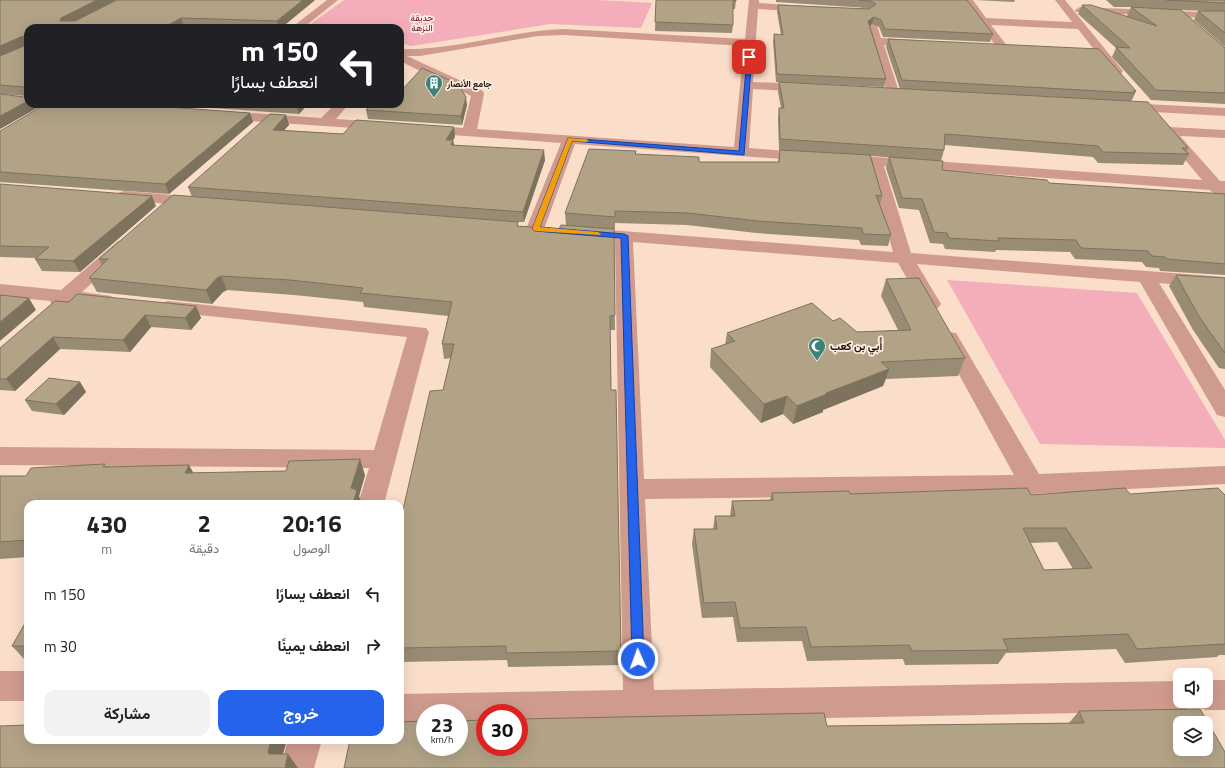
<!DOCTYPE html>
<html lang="ar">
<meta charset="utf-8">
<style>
body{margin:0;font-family:"Titillium Web",Vazirmatn,sans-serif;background:#f2f2f2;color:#222;direction:rtl;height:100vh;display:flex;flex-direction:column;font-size:15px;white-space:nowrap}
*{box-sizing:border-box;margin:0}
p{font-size:13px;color:#767676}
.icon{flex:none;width:22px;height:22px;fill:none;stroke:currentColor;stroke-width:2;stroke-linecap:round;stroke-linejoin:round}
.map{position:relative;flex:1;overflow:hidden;direction:ltr}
.side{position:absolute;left:24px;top:500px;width:380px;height:244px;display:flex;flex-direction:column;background:#fff;border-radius:12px;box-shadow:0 4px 16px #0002;direction:rtl}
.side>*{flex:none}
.hud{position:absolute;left:24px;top:24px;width:380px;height:84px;border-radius:12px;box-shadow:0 4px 16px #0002;direction:rtl;background:#202124;color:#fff;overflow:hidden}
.tools{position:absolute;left:1173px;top:668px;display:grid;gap:8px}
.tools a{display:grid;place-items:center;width:40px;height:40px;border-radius:8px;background:#fff;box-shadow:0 4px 16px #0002;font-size:20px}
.speed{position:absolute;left:416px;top:704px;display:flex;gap:8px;font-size:20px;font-weight:700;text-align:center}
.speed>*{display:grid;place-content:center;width:52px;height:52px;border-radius:50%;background:#fff;box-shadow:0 4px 16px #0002;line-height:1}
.speed small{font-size:10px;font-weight:400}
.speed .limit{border:6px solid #d22;background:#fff;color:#111}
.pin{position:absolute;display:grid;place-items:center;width:34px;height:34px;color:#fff;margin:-17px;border-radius:8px;box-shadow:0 2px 6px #0006}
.me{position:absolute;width:44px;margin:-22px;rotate:358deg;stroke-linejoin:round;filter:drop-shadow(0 0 3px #0008)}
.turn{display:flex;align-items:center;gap:14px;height:84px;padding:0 20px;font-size:18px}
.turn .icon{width:52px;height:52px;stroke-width:2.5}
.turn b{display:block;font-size:28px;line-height:34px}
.eta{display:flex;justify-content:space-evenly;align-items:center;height:68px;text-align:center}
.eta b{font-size:24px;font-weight:700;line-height:28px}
.cta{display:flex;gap:8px;margin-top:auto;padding:8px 20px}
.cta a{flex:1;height:46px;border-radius:12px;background:#2563eb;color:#fff;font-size:16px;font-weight:700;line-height:46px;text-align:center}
.cta a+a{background:#f2f2f2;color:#222}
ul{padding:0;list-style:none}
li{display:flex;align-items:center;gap:12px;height:52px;padding:0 20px}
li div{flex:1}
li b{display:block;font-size:15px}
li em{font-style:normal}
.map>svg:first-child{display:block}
.green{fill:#f3aeb9}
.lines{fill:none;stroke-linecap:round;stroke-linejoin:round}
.minor{fill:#cf9b8f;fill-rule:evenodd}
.wall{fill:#998c74;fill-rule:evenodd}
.shaded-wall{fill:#7d725e}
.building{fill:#b2a387;stroke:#7d725e;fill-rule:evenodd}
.route{fill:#2563eb;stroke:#184099}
.slow{fill:#f59e0b}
.labels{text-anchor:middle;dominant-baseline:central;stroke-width:3.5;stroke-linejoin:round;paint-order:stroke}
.far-park-label{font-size:9px;fill:#610f29;stroke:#ffede1}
.far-poi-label{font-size:9px;font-weight:bold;fill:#1d130c;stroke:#ffede1;text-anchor:start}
.poi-label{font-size:11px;font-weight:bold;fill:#1d130c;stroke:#ffede1;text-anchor:start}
</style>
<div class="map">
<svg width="1225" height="768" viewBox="0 0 1225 768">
<rect width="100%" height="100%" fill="#fadec9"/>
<!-- green -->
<g class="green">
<polygon points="344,0 598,0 652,3 641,28 550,24 412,46 400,43 400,28 305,28"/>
<polygon points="947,280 1137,293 1225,440 1225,448 1040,444"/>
</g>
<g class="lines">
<!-- minor -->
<g class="minor">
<polygon points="327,0 338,0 303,28 291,28"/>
<path d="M749 0H759V3L807 6 812 9 807 12 758 9 753 82 809 84 815 88 809 92 753 89 749 148 809 153 814 154 816 157 814 160 809 161 575 144 544 229 541 233 535 234 529 233 526 229 561 143 425 133 420 132 418 129 420 126 425 125 463 128 471 96 400 61V49C453 51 509 31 564 29L745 39ZM564 35 744 46 734 147 477 129 484 94 483 91 407 56H420L538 36Z"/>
<polygon points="859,0 869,0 881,38 917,40 923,43 917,46 884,45 899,92 898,95 893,96 887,92"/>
<polygon points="963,0 973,0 986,18 1072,22 1055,0 1065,0 1123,71 1121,74 1113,74 1078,29 991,25 1008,47 1002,50 998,49"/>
<polygon points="1080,7 1225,13 1225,19 1076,12 1075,10"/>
<polygon points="1124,103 1225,108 1225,116 1119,110 1117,107 1119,104"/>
<polygon points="335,104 349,104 336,119 383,122 388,123 390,126 388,129 383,130 221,119 216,118 214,115 216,112 221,111 321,118"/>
<polygon points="1169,127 1225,130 1225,138 1180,136 1220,181 1225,181 1225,195 1214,194 1210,190 884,166 911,253 1225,277 1225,289 1159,283 1225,390 1225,417 1217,415 1140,282 917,264 941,304 938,308 931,310 924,308 898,263 633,242 644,479 1014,475 939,338 942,333 949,332 956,333 959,338 1039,474 1225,466 1225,484 1032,494 645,499 654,690 1180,681 1180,701 1206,701 1206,680 1225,680 1225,710 1206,710 1195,706 1193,702 1191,707 1180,711 519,724 519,713 485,713 485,724 459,725 459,713 425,713 425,725 400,726 400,694 623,690 615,241 578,237 575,233 578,229 584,228 893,252 869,165 837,162 835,159 837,156 842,155 875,157 1202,180 1162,132 1164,128"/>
<polygon points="124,191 197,197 203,199 205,202 203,205 197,207 118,199 116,196 118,193"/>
<path d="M124 240 130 241 133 245 130 249 82 292 111 296 114 300 111 304 104 306 70 303C64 308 60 308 52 306L50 301 0 296V284L61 290 118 241Z"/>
<polygon points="168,301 426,328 429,332 384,504 358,504 369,468 0,465 0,447 374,450 407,337 161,311 158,307 161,303"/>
<rect x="0" y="671" width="28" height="30"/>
<polygon points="288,740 322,740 314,768 280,768"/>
</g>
</g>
<!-- wall -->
<g class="wall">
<polygon points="0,0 116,0 77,20 117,0 315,0 281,28 242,28 184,26 180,28 28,28 28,104 44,104 0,129 24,97 26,96 0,94"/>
<polygon points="656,0 736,0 735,9 733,9 733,25 732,33 655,31"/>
<polygon points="776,0 967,0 993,34 990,42 883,37 879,27 872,24 870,26 886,79 884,87 776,82 773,42 774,34 781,35 777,12 778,5 869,9 870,9 868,8 776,2"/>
<polygon points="975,0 1015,0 1014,2"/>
<polygon points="1106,0 1225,0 1225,47 1194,20 1198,11 1210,11 1181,10 1225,48 1225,104 1151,100 1112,57 1116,48 1078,14 1082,5 1129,17 1127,16 1131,7 1114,7"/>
<polygon points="888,39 1136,91 1132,100 1131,101 1188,148 1186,152 1189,154 1183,165 1098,163 1093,157 944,145 944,150 941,161 871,156 882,196 880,204 891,235 888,246 861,245 859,240 756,233 687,225 615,223 615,229 614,229 615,330 610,330 611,390 621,651 621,665 508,667 507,660 400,662 400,523 443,390 451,358 444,359 442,344 448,316 364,307 363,302 294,295 227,290 223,292 212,304 97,292 89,278 102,266 99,259 192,197 188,187 286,115 289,125 284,130 343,134 455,137 453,140 454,145 545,160 524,222 518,222 518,226 559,229 566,225 565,213 636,151 636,154 699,162 778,162 780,150 824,153 779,150 778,118 779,108 781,108 778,92 779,82 900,89 886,47"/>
<polygon points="152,104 308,104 299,114"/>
<polygon points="467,105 462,125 368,119 366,110"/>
<polygon points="250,113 253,122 169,194 0,182 0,131"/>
<polygon points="889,157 942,170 1049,183 1225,194 1225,275 1160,271 1159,268 1146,267 1142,262 1075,259 1070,252 996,250 995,252 945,249 943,244 930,243 919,210 899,208 886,168"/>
<polygon points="0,184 156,206 80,272 42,271 35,259 37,258 0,257"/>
<polygon points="1176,275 1225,279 1225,369 1219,368 1193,330 1169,286"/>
<polygon points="886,279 965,358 958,376 886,379 883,386 823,410 823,412 793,424 783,414 761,423 710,367 711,349 725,345 727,333 833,321 857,332 898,330 881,296"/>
<polygon points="69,302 196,306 201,318 191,330 151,327 130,352 60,349 15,391 0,390 0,348"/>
<polygon points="80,382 86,392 64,415 32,411 25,400"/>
<polygon points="106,466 194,473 365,475 359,496 28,504 28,557 0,559 0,476 26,476"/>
<path d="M772 493 850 494 1225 495V655H1219L1217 657 1125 663 1116 649 1006 653 998 664 905 665 903 659 807 661 802 641 737 642 733 617 702 618 692 544 694 529H713L715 516H730L732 501 770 500ZM1057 542 1073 569 1044 570 1030 543Z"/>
<polygon points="28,618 28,661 26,661 12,646"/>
<polygon points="1079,711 1225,752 827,726 1069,723"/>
</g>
<!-- shaded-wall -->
<g class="shaded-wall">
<polygon points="97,0 116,0 64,27 60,21 61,18"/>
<polygon points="303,0 315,0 281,28 278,28 277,21"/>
<polygon points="874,17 872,24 867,28 868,21"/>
<polygon points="181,18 184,26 180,28 163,28"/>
<polygon points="23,36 27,45 0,56 0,46"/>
<polygon points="466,97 467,105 462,125 461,116"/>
<polygon points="28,101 28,104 44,104 0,129 0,116"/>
<polygon points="296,104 308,104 299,114"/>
<polygon points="250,113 253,122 169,194 165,184"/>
<polygon points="286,115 289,125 276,139 273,130"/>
<polygon points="454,127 455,137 453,140 455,150 446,140"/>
<polygon points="544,150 545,160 524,222 523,212"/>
<polygon points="152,196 156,206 80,272 73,261"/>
<polygon points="221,276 227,290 223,292 212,304 206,290 217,278"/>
<polygon points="29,298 36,310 0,341 0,322"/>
<polygon points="196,306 201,318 191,330 185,318"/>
<polygon points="145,315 151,327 130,352 123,340"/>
<polygon points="53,337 60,349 15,391 6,379"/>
<polygon points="889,369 883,386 823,410 823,412 793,424 797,406 826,393"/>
<polygon points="80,382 86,392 64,415 56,404"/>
<polygon points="787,396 783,414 761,423 764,404"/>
<polygon points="360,459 365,475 359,496 362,504 353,504 351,488"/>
<polygon points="189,465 198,481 185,473"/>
<polygon points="271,740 287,740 279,768 268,752"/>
<polygon points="288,754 298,768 285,768"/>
</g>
<!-- building -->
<g class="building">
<polygon points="0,0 97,0 61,18 60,21 75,21 117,0 303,0 277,21 181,18 163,28 28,28 28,94 25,93 24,87 0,85 0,56 24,46 25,37 23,36 0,46"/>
<polygon points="656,0 736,0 736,1 733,1 733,25 655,22"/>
<polygon points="859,0 967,0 993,34 885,29 881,20 874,17 868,21 886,79 777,74 774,34 783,35 778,5 869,9 876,4 870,1"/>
<polygon points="1166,0 1225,0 1225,3"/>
<polygon points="1082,5 1091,5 1157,26 1131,7 1181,10 1225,48 1225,93 1156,90 1116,47 1130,48"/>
<polygon points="1198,11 1225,11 1225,33"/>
<polygon points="888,39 1099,49 1136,91 1133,91 1135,93 902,80"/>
<polygon points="422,68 458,84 466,97 461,116 366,110 372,104 400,104 400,90 402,90"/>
<polygon points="779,82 1148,102 1188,148 1182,148 1189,154 1103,152 1098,146 945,134 944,150 780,139 779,108 784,108"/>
<polygon points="0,94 24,97 28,95 28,101 0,116"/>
<polygon points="46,104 127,104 250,113 165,184 0,172 0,131"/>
<polygon points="270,114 286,115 273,130 343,134 356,120 454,127 446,140 453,140 451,145 544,150 523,212 188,187"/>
<polygon points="589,149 636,151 635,154 699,157 699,162 779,162 780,150 870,155 882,196 876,195 891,235 863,234 862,228 758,221 688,213 615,211 615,217 565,213"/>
<polygon points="889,157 943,161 942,170 1047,180 1049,183 1225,194 1225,264 1167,259 1165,257 1152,256 1148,251 1081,248 1076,240 998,238 999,241 949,238 947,233 934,232 922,199 902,198"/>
<polygon points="0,184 152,196 73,261 35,259 49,247 0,246"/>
<polygon points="173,195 518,222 517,226 559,229 561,225 614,229 615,315 610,316 611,390 616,390 621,651 506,653 506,646 400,648 400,523 430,391 443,390 454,344 442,344 452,302 360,293 363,288 290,280 221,276 217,278 206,290 89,278 108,259 99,259"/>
<polygon points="1176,275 1225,278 1225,353 1200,318"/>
<polygon points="919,278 965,358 881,362 889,369 826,393 827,394 797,406 787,396 764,404 711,349 735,341 727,333 812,303 833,321 840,318 857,332 911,330 886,279"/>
<polygon points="77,294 196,306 185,318 145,315 123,340 53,337 6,379 0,379 0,348 55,301 69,302"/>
<polygon points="0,295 29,298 0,322"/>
<polygon points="49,378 80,382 56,404 25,400"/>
<polygon points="360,459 351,488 357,490 353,504 28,504 28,540 0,542 0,476 26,476 31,468 105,464 103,467 189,465 185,473 286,471 289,461"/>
<path d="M1027 488 1031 495 1125 488 1130 494 1218 488 1225 495V644L1137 649 1128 634 1003 639 1008 650 912 651 909 645 811 647 806 627 740 628 735 602 704 603 694 529H717L715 516H735L732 501 773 500 772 493 849 491 850 494ZM1023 528H1066L1092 568 1044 570Z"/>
<polygon points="28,618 28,646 12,646"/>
<path d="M1200 709 1225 752V768H344L350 740H400V722L425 721V747H459V721L485 720V747H519V719L824 713 827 726 1084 723 1079 711ZM1180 723H1206V749H1180Z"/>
<polygon points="28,725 28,740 271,740 268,752 269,754 288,754 285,768 0,768 0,726"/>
</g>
<!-- route -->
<polygon class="route" points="749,55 752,57 744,155 572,141 540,227 624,234 628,236 644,659 642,664 638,665 634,664 632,659 621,238 535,231 532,229 568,138 739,151 747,57"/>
<!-- slow -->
<polygon class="slow" points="568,138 586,139 589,141 586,142 572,141 540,227 598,232 601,234 600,235 535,231 532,229"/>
<!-- icons -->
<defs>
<g id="building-pin" transform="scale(0.9)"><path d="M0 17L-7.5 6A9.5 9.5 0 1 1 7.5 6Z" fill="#3a8179" stroke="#ffede1"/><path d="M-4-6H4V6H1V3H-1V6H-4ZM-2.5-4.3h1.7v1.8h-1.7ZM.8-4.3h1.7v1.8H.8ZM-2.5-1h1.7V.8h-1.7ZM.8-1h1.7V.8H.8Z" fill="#fff"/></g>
<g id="mosque-pin" transform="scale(0.9)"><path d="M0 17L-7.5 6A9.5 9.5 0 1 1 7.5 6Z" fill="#3a8179" stroke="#ffede1"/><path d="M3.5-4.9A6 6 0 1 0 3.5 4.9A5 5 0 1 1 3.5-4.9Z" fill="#fff"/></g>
</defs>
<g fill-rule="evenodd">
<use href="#building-pin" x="434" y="83"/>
<use href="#mosque-pin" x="817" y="346"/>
</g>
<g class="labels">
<!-- far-park labels -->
<g class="far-park-label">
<text x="422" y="17">حديقة<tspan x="422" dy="10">النزهة</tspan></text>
</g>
<!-- far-poi labels -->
<g class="far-poi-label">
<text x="447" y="83">جامع الأنصار</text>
</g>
<!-- poi labels -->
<g class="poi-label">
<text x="830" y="346">أُبي بن كعب</text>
</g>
</g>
</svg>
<div class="tools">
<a><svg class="icon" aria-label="sound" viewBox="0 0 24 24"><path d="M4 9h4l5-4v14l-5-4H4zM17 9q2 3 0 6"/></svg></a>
<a><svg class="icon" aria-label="layers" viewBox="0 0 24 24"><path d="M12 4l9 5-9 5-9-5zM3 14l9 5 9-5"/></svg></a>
</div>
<div class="speed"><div>23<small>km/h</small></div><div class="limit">30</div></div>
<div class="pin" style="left:749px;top:57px;background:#d93025"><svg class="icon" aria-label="arrive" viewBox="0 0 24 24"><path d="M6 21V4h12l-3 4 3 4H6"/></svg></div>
<svg class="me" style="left:638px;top:659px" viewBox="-20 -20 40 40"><circle r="17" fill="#2563eb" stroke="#fff" stroke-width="3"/><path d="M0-11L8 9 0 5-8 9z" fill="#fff"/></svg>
<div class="hud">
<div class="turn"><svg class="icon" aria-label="left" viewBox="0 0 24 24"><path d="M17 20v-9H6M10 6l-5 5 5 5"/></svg><div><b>150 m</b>انعطف يسارًا</div></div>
</div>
<section class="side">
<div class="eta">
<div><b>20:16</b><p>الوصول</p></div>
<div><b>2</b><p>دقيقة</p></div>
<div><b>430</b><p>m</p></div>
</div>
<ul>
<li><svg class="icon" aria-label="left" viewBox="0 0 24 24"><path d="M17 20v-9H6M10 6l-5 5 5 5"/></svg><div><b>انعطف يسارًا</b></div><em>150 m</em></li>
<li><svg class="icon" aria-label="right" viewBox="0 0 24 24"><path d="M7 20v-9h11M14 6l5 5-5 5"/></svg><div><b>انعطف يمينًا</b></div><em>30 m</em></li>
</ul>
<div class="cta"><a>خروج</a><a>مشاركة</a></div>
</section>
</div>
